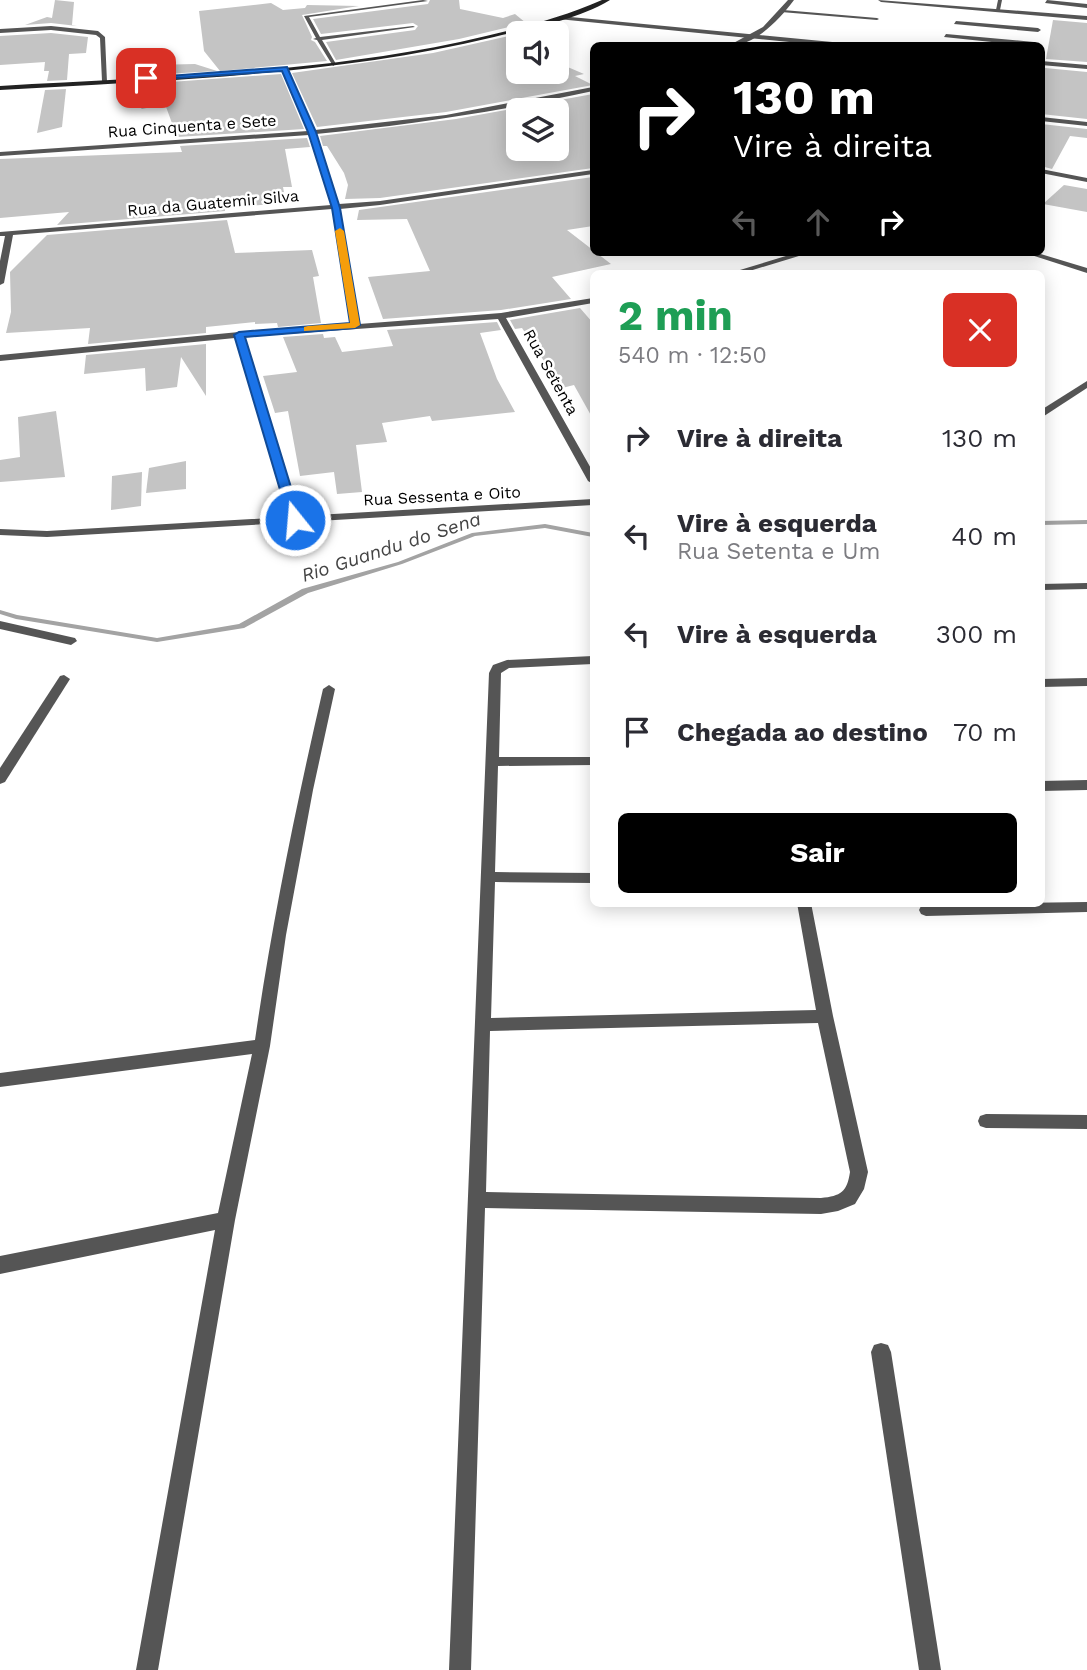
<!DOCTYPE html>
<html lang="pt">
<meta charset="utf-8">
<style>
body{margin:0;font-family:"Work Sans",sans-serif;background:#f2f2f3;color:#2b2b33;height:100vh;display:flex;flex-direction:column;font-size:26px;white-space:nowrap}
*{box-sizing:border-box;margin:0}
p{font-size:23px;color:#7c7c81}
.icon{flex:none;width:38px;height:38px;fill:none;stroke:currentColor;stroke-width:2;stroke-linecap:round;stroke-linejoin:round}
.map{position:relative;flex:1;overflow:hidden}
.side{position:absolute;left:590px;top:270px;width:455px;height:637px;display:flex;flex-direction:column;background:#fff;border-radius:10px;box-shadow:0 4px 18px #0003}
.side>*{flex:none}
.top-card{position:absolute;left:590px;top:42px;width:455px;height:214px;border-radius:10px;box-shadow:0 4px 18px #0003;background:#000;color:#fff;overflow:hidden}
.tools{position:absolute;left:506px;top:21px;display:grid;gap:14px}
.tools a{display:grid;place-items:center;width:63px;height:63px;border-radius:10px;background:#fff;box-shadow:0 4px 18px #0003;font-size:35px}
.pin{position:absolute;display:grid;place-items:center;width:60px;height:60px;color:#fff;margin:-30px;border-radius:14px;box-shadow:0 4px 10px #0006}
.me{position:absolute;width:77px;margin:-38px;rotate:343deg;stroke-linejoin:round;filter:drop-shadow(0 0 5px #0008)}
.turn{display:flex;align-items:center;gap:24px;height:147px;padding:0 28px;font-size:32px}
.turn .icon{width:91px;height:91px;stroke-width:2.5}
.turn b{display:block;font-size:49px;line-height:60px}
.lanes{display:flex;align-items:center;height:66px;padding:0 28px;background:#0003;justify-content:center;gap:35px;direction:ltr}
.lanes .off{opacity:.35}
.round{display:grid;place-items:center;flex:none;width:74px;height:74px;border-radius:10px;background:#f2f2f3}
.summary{display:flex;align-items:center;justify-content:space-between;height:119px;padding:0 28px}
h1{font-size:42px;font-weight:700;line-height:52px;color:#1e9e55}
.primary-button{display:flex;gap:14px;margin-top:auto;padding:14px 28px}
.primary-button a{flex:1;height:80px;border-radius:10px;background:#000;color:#fff;font-size:28px;font-weight:700;line-height:80px;text-align:center}
ul{padding:0;list-style:none}
li{display:flex;align-items:center;gap:21px;height:98px;padding:0 28px}
li div{flex:1}
li b{display:block;font-size:26px}
li em{font-style:normal}
.map>svg:first-child{display:block}
.lines{fill:none;stroke-linecap:round;stroke-linejoin:round}
.stream{fill:#a3a3a3;fill-rule:evenodd}
.building{fill:#c4c4c4;fill-rule:evenodd}
.service{fill:#555;fill-rule:evenodd}
.minor{fill:#555;fill-rule:evenodd}
.tertiary{fill:#555;fill-rule:evenodd}
.secondary{fill:#222;fill-rule:evenodd}
.route{fill:#1a73e8;stroke:#114b97;stroke-width:2}
.slow{fill:#f59e0b}
.labels{text-anchor:middle;dominant-baseline:central;stroke-width:5;stroke-linejoin:round;paint-order:stroke}
.far-street-label{font-size:16px;fill:#000;stroke:#fff}
.water-label{font-size:19px;font-style:italic;fill:#444;stroke:#fff}
</style>
<div class="map">
<svg width="1087" height="1670" viewBox="0 0 1087 1670">
<rect width="100%" height="100%" fill="#fff"/>
<g class="lines">
<!-- stream -->
<g class="stream">
<polygon points="1087,520 1087,524 1041,525 1041,521"/>
<polygon points="545,524 593,533 593,537 545,528 475,536 402,564 308,593 244,628 157,642 16,619 0,614 0,610 17,615 157,638 239,624 302,589 398,562 472,533"/>
</g>
</g>
<!-- building -->
<g class="building">
<polygon points="55,0 74,2 72,25 77,26 51,23 25,25 47,17 52,18"/>
<polygon points="430,0 459,0 460,9 503,18 515,14 526,23 459,39 336,60 326,42 415,30 418,26 413,23 321,34 313,19 428,4"/>
<polygon points="271,3 283,10 305,8 307,5 359,6 302,15 312,37 311,40 315,42 327,61 220,71 204,51 199,11"/>
<polygon points="1053,20 1087,23 1087,62 1046,59"/>
<polygon points="51,33 88,37 86,53 69,54 67,80 47,81 49,71 44,71 45,62 0,65 0,36"/>
<polygon points="518,34 518,46 515,46 518,47 518,72 556,72 556,62 584,74 575,76 593,85 446,112 317,127 292,73 433,53"/>
<polygon points="195,64 217,71 148,75 152,65"/>
<polygon points="1045,68 1087,72 1087,119 1041,114 1041,72 1044,72"/>
<polygon points="281,74 304,129 177,137 165,104 142,109 116,86"/>
<polygon points="66,89 62,127 37,133 45,90"/>
<path d="M593 94V168L380 198 345 199 348 185 344 173 327 146H323L320 136 456 119ZM518 110H556V149H518Z"/>
<polygon points="1041,124 1087,129 1087,138 1070,136 1052,169 1041,166"/>
<polygon points="307,138 310,147 285,149 292,187 283,187 286,203 225,208 225,211 57,225 69,212 0,218 0,159 182,152 180,146"/>
<polygon points="593,177 593,226 567,230 611,264 552,277 571,299 501,310 383,319 368,277 430,271 407,219 357,220 359,210"/>
<polygon points="1064,185 1087,189 1087,212 1043,204"/>
<polygon points="227,220 235,253 312,250 319,276 313,277 321,323 278,327 277,323 255,324 255,322 206,327 206,333 88,344 90,328 6,333 11,312 10,272 47,235"/>
<polygon points="580,308 593,323 593,419 574,385 562,388 522,328 515,329 510,320"/>
<polygon points="497,322 501,330 480,333 497,379 515,412 432,421 430,416 382,423 387,442 356,445 362,492 337,494 334,472 300,476 288,411 275,413 263,376 297,372 283,337 323,334 324,338 335,337 342,352 393,346 387,330"/>
<polygon points="206,344 206,396 181,357 177,387 146,391 145,368 84,374 86,355"/>
<polygon points="56,411 65,477 0,482 0,460 20,457 18,417"/>
<polygon points="186,461 186,489 146,493 149,468"/>
<polygon points="142,472 141,506 111,510 112,476"/>
</g>
<g class="lines">
<!-- service -->
<g class="service">
<polygon points="423,0 428,1 309,17 320,37 413,26 415,27 322,40 336,64 333,66 317,40 313,39 316,38 304,16"/>
<polygon points="998,0 1002,0 1000,10 998,11 996,10"/>
<polygon points="783,10 877,18 879,19 877,20 781,12"/>
</g>
<!-- minor -->
<g class="minor">
<path d="M788 0H794C779 20 755 46 728 46L763 27Z"/>
<polygon points="878,0 1087,16 1087,20 881,2"/>
<polygon points="1047,0 1087,4 1087,8 1045,3"/>
<polygon points="956,21 1038,28 1041,30 1038,32 954,24"/>
<polygon points="51,26 98,31 105,37 107,82 102,81 100,38 96,35 51,30 0,33 0,29"/>
<polygon points="946,34 1034,42 1037,44 1031,46 944,37"/>
<path d="M285 67 288 69 315 130 446 115 593 87V91C501 111 410 125 316 134L339 204 380 201 593 170V174L380 205 340 209 359 324 501 313 593 298V303L506 318 593 472V484L588 481 498 319 244 337 299 516 593 499V505L47 537 0 535V529L47 531 288 517 235 338 0 361V355L239 332 351 324 332 209 13 235 4 283 0 285V261L5 236H0V232L331 205 309 135 0 156V152L308 131 282 69Z"/>
<polygon points="1041,117 1087,122 1087,126 1041,121"/>
<polygon points="1041,169 1087,178 1087,182 1041,173"/>
<polygon points="799,252 812,252 743,273 730,273"/>
<polygon points="1022,252 1034,252 1087,268 1087,273"/>
<polygon points="1087,381 1087,388 1041,418 1041,410"/>
<polygon points="1087,583 1087,589 1041,590 1041,584"/>
<polygon points="0,621 75,638 77,641 71,645 0,629"/>
<path d="M593 656V664L509 668 501 673 499 757H593V765L498 766 495 872 593 873V883L495 882 491 1018 816 1010 797 903H811L833 1016 868 1172 864 1189 855 1204 838 1211 821 1214 485 1208 471 1670H449L489 673 493 665 507 660ZM818 1023 850 1172C847 1192 841 1196 821 1198L486 1192 490 1031Z"/>
<polygon points="64,675 70,679 5,782 0,784 0,768 60,676"/>
<polygon points="1087,678 1087,686 1041,687 1041,679"/>
<path d="M329 685 335 689 313 790 286 935 270 1046 235 1220 158 1670H136L215 1230 0 1274V1256L218 1213 252 1054 0 1087V1073L255 1040C272 922 296 806 323 689Z"/>
<polygon points="1087,780 1087,790 1041,791 1041,781"/>
<polygon points="1087,902 1087,912 926,916 921,914 919,910 921,906 926,904"/>
<polygon points="986,1114 1087,1115 1087,1129 986,1128 980,1126 978,1121 980,1116"/>
<polygon points="881,1343 888,1345 891,1352 941,1670 919,1670 871,1352 874,1345"/>
</g>
<!-- tertiary -->
<g class="tertiary">
<polygon points="560,16 853,44 856,46 829,46 558,19"/>
<polygon points="1041,61 1087,65 1087,69 1041,65"/>
</g>
<!-- secondary -->
<path class="secondary" d="M602 0H610C577 20 532 28 494 37 332 76 165 80 0 90V86C154 77 309 74 460 42 508 31 557 20 602 0Z"/>
</g>
<!-- route -->
<polygon class="route" points="287,67 316,132 340,208 360,325 355,328 245,337 301,520 295,524 289,520 234,335 239,332 350,323 332,208 308,132 282,71 146,80 143,78"/>
<!-- slow -->
<polygon class="slow" points="340,228 344,231 360,325 355,328 304,331 304,327 308,326 350,323 335,231"/>
<g class="labels">
<!-- far-street labels -->
<g class="far-street-label">
<text transform="translate(192 126) rotate(-4)">Rua Cinquenta e Sete</text>
<text transform="translate(213 203) rotate(-5)">Rua da Guatemir Silva</text>
<text transform="translate(551 372) rotate(61)">Rua Setenta</text>
<text transform="translate(442 496) rotate(-3)">Rua Sessenta e Oito</text>
</g>
<!-- water labels -->
<g class="water-label">
<text transform="translate(391 547) rotate(-18)">Rio Guandu do Sena</text>
</g>
</g>
</svg>
<div class="tools">
<a><svg class="icon" aria-label="sound" viewBox="0 0 24 24"><path d="M4 9h4l5-4v14l-5-4H4zM17 9q2 3 0 6"/></svg></a>
<a><svg class="icon" aria-label="layers" viewBox="0 0 24 24"><path d="M12 4l9 5-9 5-9-5zM3 14l9 5 9-5"/></svg></a>
</div>
<div class="pin" style="left:146px;top:78px;background:#d93025"><svg class="icon" aria-label="arrive" viewBox="0 0 24 24"><path d="M6 21V4h12l-3 4 3 4H6"/></svg></div>
<svg class="me" style="left:295px;top:520px" viewBox="-20 -20 40 40"><circle r="17" fill="#1a73e8" stroke="#fff" stroke-width="3"/><path d="M0-11L8 9 0 5-8 9z" fill="#fff"/></svg>
<div class="top-card">
<div class="turn"><svg class="icon" aria-label="right" viewBox="0 0 24 24"><path d="M7 20v-9h11M14 6l5 5-5 5"/></svg><div><b>130 m</b>Vire à direita</div></div>
<div class="lanes"><svg class="icon off" aria-label="left" viewBox="0 0 24 24"><path d="M17 20v-9H6M10 6l-5 5 5 5"/></svg><svg class="icon off" aria-label="ahead" viewBox="0 0 24 24"><path d="M12 20V5M6 11l6-6 6 6"/></svg><svg class="icon" aria-label="right" viewBox="0 0 24 24"><path d="M7 20v-9h11M14 6l5 5-5 5"/></svg></div>
</div>
<section class="side">
<div class="summary"><div><h1>2 min</h1><p>540 m · 12:50</p></div><a class="round" style="background:#d93025;color:#fff"><svg class="icon" aria-label="close" viewBox="0 0 24 24"><path d="M6 6l12 12M18 6L6 18"/></svg></a></div>
<ul>
<li><svg class="icon" aria-label="right" viewBox="0 0 24 24"><path d="M7 20v-9h11M14 6l5 5-5 5"/></svg><div><b>Vire à direita</b></div><em>130 m</em></li>
<li><svg class="icon" aria-label="left" viewBox="0 0 24 24"><path d="M17 20v-9H6M10 6l-5 5 5 5"/></svg><div><b>Vire à esquerda</b><p>Rua Setenta e Um</p></div><em>40 m</em></li>
<li><svg class="icon" aria-label="left" viewBox="0 0 24 24"><path d="M17 20v-9H6M10 6l-5 5 5 5"/></svg><div><b>Vire à esquerda</b></div><em>300 m</em></li>
<li><svg class="icon" aria-label="arrive" viewBox="0 0 24 24"><path d="M6 21V4h12l-3 4 3 4H6"/></svg><div><b>Chegada ao destino</b></div><em>70 m</em></li>
</ul>
<div class="primary-button"><a>Sair</a></div>
</section>
</div>
